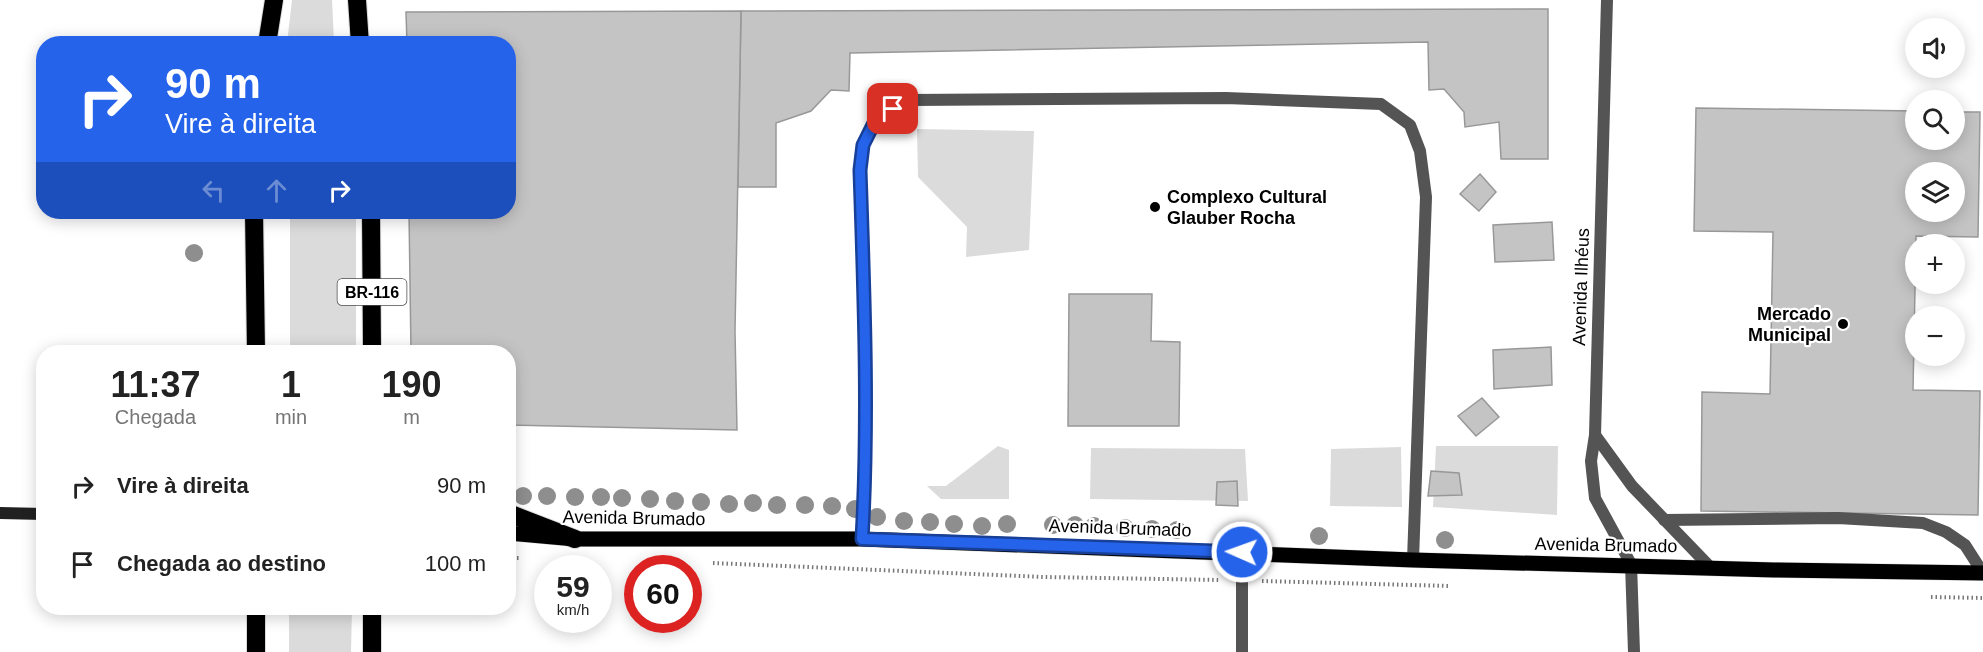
<!DOCTYPE html>
<html lang="pt">
<meta charset="utf-8">
<style>
body{margin:0;font-family:Helvetica,sans-serif;background:#f6f6f6;color:#222;height:100vh;display:flex;flex-direction:column;font-size:22px;white-space:nowrap}
*{box-sizing:border-box;margin:0}
p{font-size:20px;color:#767676}
.icon{flex:none;width:33px;height:33px;fill:none;stroke:currentColor;stroke-width:2;stroke-linecap:round;stroke-linejoin:round}
.map{position:relative;flex:1;overflow:hidden}
.side{position:absolute;left:36px;top:345px;width:480px;height:270px;display:flex;flex-direction:column;background:#fff;border-radius:24px;box-shadow:0 3px 15px #0003}
.side>*{flex:none}
.top-card{position:absolute;left:36px;top:36px;width:480px;height:183px;border-radius:24px;box-shadow:0 3px 15px #0003;background:#2563eb;color:#fff;overflow:hidden}
.controls{position:absolute;left:1905px;top:18px;display:grid;gap:12px}
.controls a{display:grid;place-items:center;width:60px;height:60px;border-radius:50%;background:#fff;box-shadow:0 3px 15px #0003;font-size:30px}
.speed{position:absolute;left:534px;top:555px;display:flex;gap:12px;font-size:30px;font-weight:700;text-align:center}
.speed>*{display:grid;place-content:center;width:78px;height:78px;border-radius:50%;background:#fff;box-shadow:0 3px 15px #0003;line-height:1}
.speed small{font-size:15px;font-weight:400}
.speed .limit{border:9px solid #d22;background:#fff;color:#111}
.pin{position:absolute;display:grid;place-items:center;width:51px;height:51px;color:#fff;margin:-26px;border-radius:12px;box-shadow:0 3px 9px #0006}
.me{position:absolute;width:66px;margin:-33px;rotate:272deg;stroke-linejoin:round;filter:drop-shadow(0 0 4px #0008)}
.turn{display:flex;align-items:center;gap:21px;height:126px;padding:0 30px;font-size:27px}
.turn .icon{width:78px;height:78px;stroke-width:2.5}
.turn b{display:block;font-size:42px;line-height:51px}
.lanes{display:flex;align-items:center;height:57px;padding:0 30px;background:#0003;justify-content:center;gap:30px;direction:ltr}
.lanes .off{opacity:.35}
.eta{display:flex;justify-content:space-evenly;align-items:center;height:102px;text-align:center}
.eta b{font-size:36px;font-weight:700;line-height:42px}
ul{padding:0;list-style:none}
li{display:flex;align-items:center;gap:18px;height:78px;padding:0 30px}
li div{flex:1}
li b{display:block;font-size:22px}
li em{font-style:normal}
.map>svg:first-child{display:block}
.green{fill:#dbdbdb}
.building{fill:#c4c4c4;stroke:#989898;stroke-width:1.5;fill-rule:evenodd}
.lines{fill:none;stroke-linecap:round;stroke-linejoin:round}
.primary-casing{stroke:#dbdbdb;stroke-width:16}
.highway-casing{stroke:#dbdbdb;stroke-width:20}
.path{stroke:#767676;stroke-width:4;stroke-dasharray:1.5 3;stroke-linecap:butt}
.lane{stroke:#545454;stroke-width:12}
.street{stroke:#545454;stroke-width:12}
.secondary{stroke:#212121;stroke-width:12}
.primary{stroke:#000;stroke-width:15}
.highway{stroke:#000;stroke-width:18}
.tree{fill:#8e8e8e}
.route-casing{stroke:#184099;stroke-width:15}
.route{stroke:#2563eb;stroke-width:10}
.poi-dot{fill:#000;stroke:#fff;stroke-width:2}
.labels{text-anchor:middle;dominant-baseline:central;stroke-width:4.5;stroke-linejoin:round;paint-order:stroke}
.shield{fill:#fff;stroke:#4c4c4c;stroke-width:1.5}
.shield-label{font-size:16px;font-weight:bold;fill:#000}
.poi-label{font-size:18px;font-weight:bold;fill:#000;stroke:#fff;text-anchor:start}
.street-label{font-size:18px;fill:#000;stroke:#fff}
</style>
<div class="map">
<svg width="1983" height="652" viewBox="0 0 1983 652">
<rect width="100%" height="100%" fill="#fff"/>
<!-- green -->
<g class="green">
<polygon points="292,0 332,0 334,43 287,43"/>
<polygon points="917,129 1034,131 1029,250 966,257 967,227 918,177"/>
<rect x="290" y="212" width="66" height="140"/>
<polygon points="998,446 1009,450 1009,499 941,499 927,486 946,486"/>
<polygon points="1436,446 1558,446 1557,515 1433,507"/>
<polygon points="1401,447 1402,507 1330,506 1331,449"/>
<polygon points="1091,448 1245,449 1248,501 1090,499"/>
<polygon points="289,608 352,608 351,652 289,652"/>
</g>
<!-- building -->
<g class="building">
<polygon points="1548,9 1548,159 1501,159 1499,122 1465,127 1464,112 1444,89 1429,90 1428,42 850,53 849,91 831,90 811,111 776,123 776,187 738,187 741,11"/>
<polygon points="741,11 735,331 737,430 508,425 508,352 411,352 409,212 508,212 508,44 407,44 406,12"/>
<path d="M1696 108 1916 111V140H1954V112H1980L1978 237 1916 236 1913 390 1980 391 1978 515 1701 511 1702 392 1770 394 1773 232 1694 231ZM1916 172H1954V212H1916Z"/>
<polygon points="1480,174 1496,192 1479,211 1460,194"/>
<polygon points="1552,222 1554,260 1495,262 1493,225"/>
<polygon points="1069,294 1152,294 1151,341 1180,342 1179,426 1068,426"/>
<polygon points="1551,347 1552,385 1494,389 1493,350"/>
<polygon points="1482,398 1499,417 1476,436 1458,416"/>
<polygon points="1431,471 1459,473 1462,495 1428,496"/>
<polygon points="1237,481 1238,506 1216,505 1217,482"/>
</g>
<g class="lines">
<!-- primary casing -->
<g class="primary-casing">
<polyline id="primary" points="508,533 575,539 862,539 1413,560 1774,570 1983,573"/>
</g>
<!-- highway casing -->
<g class="highway-casing">
<g id="highway">
<polyline points="357,0 360,44"/>
<polyline points="267,44 274,0"/>
<polyline points="254,212 256,352"/>
<polyline points="371,212 372,352"/>
<polyline points="508,513 575,539"/>
<polyline points="372,608 372,652"/>
<polyline points="256,652 256,608"/>
</g>
</g>
<!-- path -->
<g class="path">
<polyline points="508,558 520,558"/>
<polyline points="713,563 1044,577 1221,580"/>
<polyline points="1262,581 1449,586"/>
<polyline points="1931,597 1983,598"/>
</g>
<!-- lane -->
<g class="lane">
<polyline points="1664,520 1838,518 1923,523 1946,532 1965,545 1983,573"/>
<polyline points="862,539 865,497 864,298 860,169 863,145 877,117 910,100 1226,98 1381,104 1410,125 1420,151 1426,197 1413,560"/>
</g>
<!-- street -->
<g class="street">
<polyline points="1607,0 1595,435 1591,461 1595,498 1631,564 1634,652"/>
<polyline points="1595,435 1632,486 1710,567"/>
<polyline points="1242,552 1242,652"/>
</g>
<!-- secondary -->
<polyline class="secondary" points="0,513 44,514"/>
<!-- primary -->
<use href="#primary" class="primary"/>
<!-- highway -->
<use href="#highway" class="highway"/>
</g>
<!-- trees -->
<g class="tree">
<circle cx="194" cy="253" r="9"/>
<circle cx="523" cy="496" r="9"/>
<circle cx="547" cy="496" r="9"/>
<circle cx="575" cy="497" r="9"/>
<circle cx="601" cy="497" r="9"/>
<circle cx="622" cy="498" r="9"/>
<circle cx="650" cy="499" r="9"/>
<circle cx="675" cy="501" r="9"/>
<circle cx="701" cy="502" r="9"/>
<circle cx="753" cy="503" r="9"/>
<circle cx="729" cy="504" r="9"/>
<circle cx="777" cy="505" r="9"/>
<circle cx="805" cy="505" r="9"/>
<circle cx="832" cy="506" r="9"/>
<circle cx="855" cy="509" r="9"/>
<circle cx="877" cy="517" r="9"/>
<circle cx="904" cy="521" r="9"/>
<circle cx="930" cy="522" r="9"/>
<circle cx="954" cy="524" r="9"/>
<circle cx="1007" cy="524" r="9"/>
<circle cx="1053" cy="525" r="9"/>
<circle cx="1075" cy="525" r="9"/>
<circle cx="982" cy="526" r="9"/>
<circle cx="1094" cy="526" r="9"/>
<circle cx="1125" cy="528" r="9"/>
<circle cx="1152" cy="529" r="9"/>
<circle cx="1177" cy="530" r="9"/>
<circle cx="1319" cy="536" r="9"/>
<circle cx="1445" cy="540" r="9"/>
</g>
<g class="lines">
<!-- route casing -->
<g class="route-casing">
<path id="route" d="M893 109 877 117 863 145 860 170C864 292 869 416 862 539L1242 552"/>
</g>
<!-- route -->
<use href="#route" class="route"/>
</g>
<!-- markers -->
<g class="poi-dot">
<circle cx="1155" cy="207" r="6"/>
<circle cx="1843" cy="324" r="6"/>
</g>
<g class="labels">
<!-- shield labels -->
<rect class="shield" x="337.5" y="279" width="69" height="26" rx="4.5"/>
<g class="shield-label">
<text x="372" y="292">BR-116</text>
</g>
<!-- poi labels -->
<g class="poi-label">
<text x="1167" y="197">Complexo Cultural<tspan x="1167" dy="21">Glauber Rocha</tspan></text>
<text x="1831" y="314" text-anchor="end">Mercado<tspan x="1831" dy="21">Municipal</tspan></text>
</g>
<!-- street labels -->
<g class="street-label">
<text transform="translate(1581 287) rotate(-88)">Avenida Ilhéus</text>
<text transform="translate(634 518) rotate(1)">Avenida Brumado</text>
<text transform="translate(1120 528) rotate(2)">Avenida Brumado</text>
<text transform="translate(1606 545) rotate(1)">Avenida Brumado</text>
</g>
</g>
</svg>
<div class="controls">
<a><svg class="icon" aria-label="sound" viewBox="0 0 24 24"><path d="M4 9h4l5-4v14l-5-4H4zM17 9q2 3 0 6"/></svg></a>
<a><svg class="icon" aria-label="search" viewBox="0 0 24 24"><circle cx="10" cy="10" r="6"/><path d="M15 15l6 6"/></svg></a>
<a><svg class="icon" aria-label="layers" viewBox="0 0 24 24"><path d="M12 4l9 5-9 5-9-5zM3 14l9 5 9-5"/></svg></a>
<a>+</a>
<a>−</a>
</div>
<div class="speed"><div>59<small>km/h</small></div><div class="limit">60</div></div>
<div class="pin" style="left:893px;top:109px;background:#d93025"><svg class="icon" aria-label="arrive" viewBox="0 0 24 24"><path d="M6 21V4h12l-3 4 3 4H6"/></svg></div>
<svg class="me" style="left:1242px;top:552px" viewBox="-20 -20 40 40"><circle r="17" fill="#2563eb" stroke="#fff" stroke-width="3"/><path d="M0-11L8 9 0 5-8 9z" fill="#fff"/></svg>
<div class="top-card">
<div class="turn"><svg class="icon" aria-label="right" viewBox="0 0 24 24"><path d="M7 20v-9h11M14 6l5 5-5 5"/></svg><div><b>90 m</b>Vire à direita</div></div>
<div class="lanes"><svg class="icon off" aria-label="left" viewBox="0 0 24 24"><path d="M17 20v-9H6M10 6l-5 5 5 5"/></svg><svg class="icon off" aria-label="ahead" viewBox="0 0 24 24"><path d="M12 20V5M6 11l6-6 6 6"/></svg><svg class="icon" aria-label="right" viewBox="0 0 24 24"><path d="M7 20v-9h11M14 6l5 5-5 5"/></svg></div>
</div>
<section class="side">
<div class="eta">
<div><b>11:37</b><p>Chegada</p></div>
<div><b>1</b><p>min</p></div>
<div><b>190</b><p>m</p></div>
</div>
<ul>
<li><svg class="icon" aria-label="right" viewBox="0 0 24 24"><path d="M7 20v-9h11M14 6l5 5-5 5"/></svg><div><b>Vire à direita</b></div><em>90 m</em></li>
<li><svg class="icon" aria-label="arrive" viewBox="0 0 24 24"><path d="M6 21V4h12l-3 4 3 4H6"/></svg><div><b>Chegada ao destino</b></div><em>100 m</em></li>
</ul>
</section>
</div>
